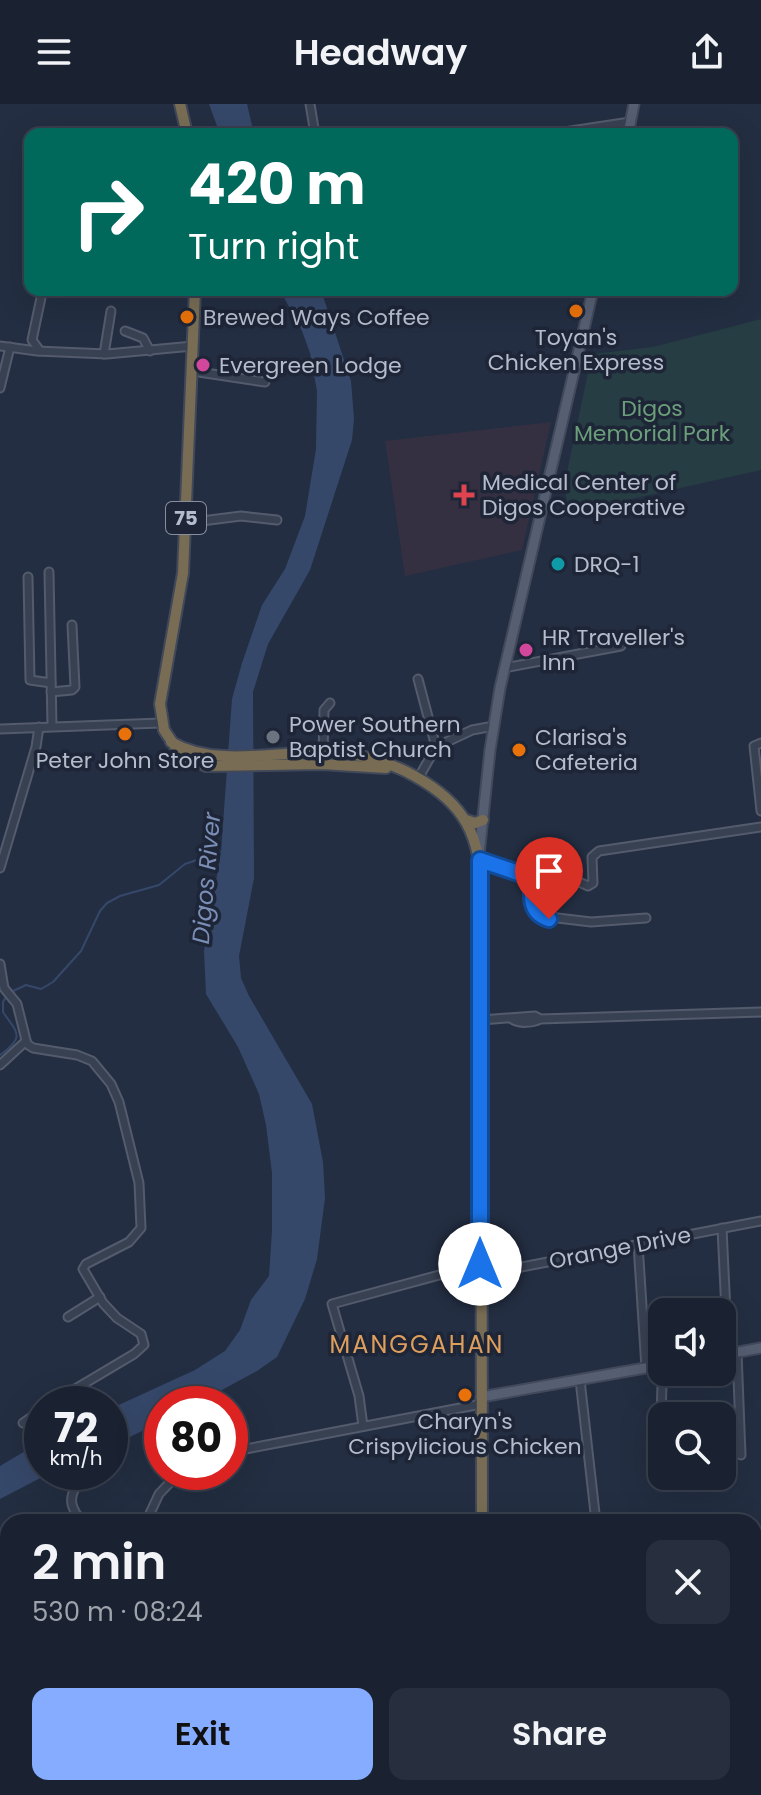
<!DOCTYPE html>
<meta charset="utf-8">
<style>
body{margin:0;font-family:Poppins,sans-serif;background:#272f3e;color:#f1f3f6;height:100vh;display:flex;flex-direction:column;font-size:30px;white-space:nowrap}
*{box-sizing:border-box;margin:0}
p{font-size:26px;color:#9fa4ac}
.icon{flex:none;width:44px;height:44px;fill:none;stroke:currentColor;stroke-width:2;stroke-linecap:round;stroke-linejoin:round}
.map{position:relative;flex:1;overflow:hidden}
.drawer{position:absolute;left:0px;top:1410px;width:762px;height:282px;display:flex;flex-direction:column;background:#1a2232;border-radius:24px 24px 0 0;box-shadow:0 8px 32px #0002,0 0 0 2px #383f4d}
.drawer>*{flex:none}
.guide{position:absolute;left:24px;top:24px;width:714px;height:168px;border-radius:16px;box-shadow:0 8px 32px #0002,0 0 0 2px #383f4d;background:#00695c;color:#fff;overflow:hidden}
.tools{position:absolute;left:648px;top:1194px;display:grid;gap:16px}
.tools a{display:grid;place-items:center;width:88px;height:88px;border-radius:16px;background:#1a2232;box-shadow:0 8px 32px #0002,0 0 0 2px #383f4d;font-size:40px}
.speed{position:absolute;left:24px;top:1282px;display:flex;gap:16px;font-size:40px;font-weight:700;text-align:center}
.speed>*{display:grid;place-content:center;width:104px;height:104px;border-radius:50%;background:#1a2232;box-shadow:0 8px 32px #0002,0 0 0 2px #383f4d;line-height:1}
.speed small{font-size:20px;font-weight:400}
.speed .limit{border:12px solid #d22;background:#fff;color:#111}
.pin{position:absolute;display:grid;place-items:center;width:68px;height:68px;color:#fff;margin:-82px -34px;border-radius:50% 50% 50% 0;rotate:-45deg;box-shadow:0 0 8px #0007}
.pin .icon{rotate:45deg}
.me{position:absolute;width:88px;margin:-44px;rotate:0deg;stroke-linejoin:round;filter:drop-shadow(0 0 6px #0008)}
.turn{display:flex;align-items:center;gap:28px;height:168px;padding:0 32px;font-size:36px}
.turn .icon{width:104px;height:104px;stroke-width:2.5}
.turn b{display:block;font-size:56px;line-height:68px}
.round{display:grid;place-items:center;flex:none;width:84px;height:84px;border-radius:16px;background:#272f3e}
.summary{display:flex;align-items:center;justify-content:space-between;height:136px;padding:0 32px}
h1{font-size:48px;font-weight:600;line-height:60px}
.primary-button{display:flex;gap:16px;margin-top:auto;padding:16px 32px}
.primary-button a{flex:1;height:92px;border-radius:16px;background:#86acff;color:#111;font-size:32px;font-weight:600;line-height:92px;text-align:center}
.primary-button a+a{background:#272f3e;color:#f1f3f6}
header{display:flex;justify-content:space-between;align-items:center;height:104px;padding:0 32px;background:#1a2232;font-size:36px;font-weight:600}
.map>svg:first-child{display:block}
.medical{fill:#343042}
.green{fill:#253d43}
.water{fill:#36486a}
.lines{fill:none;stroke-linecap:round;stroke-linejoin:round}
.stream{stroke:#36486a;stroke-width:2}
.minor-casing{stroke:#535b6c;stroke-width:11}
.major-casing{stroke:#42495b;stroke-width:13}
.highway-casing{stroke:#404859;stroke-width:14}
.minor{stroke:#384152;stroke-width:7}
.major{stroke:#565f72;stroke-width:9}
.highway{stroke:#786d54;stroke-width:10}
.route-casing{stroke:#114b97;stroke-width:20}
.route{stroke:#1a73e8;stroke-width:14}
.food-dot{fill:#e8710a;stroke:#1d2537;stroke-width:3}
.hotel-dot{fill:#d1479c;stroke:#1d2537;stroke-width:3}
.health-dot{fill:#e0444e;stroke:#1d2537;stroke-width:3}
.culture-dot{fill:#0f9aa8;stroke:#1d2537;stroke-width:3}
.worship-dot{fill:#6b7280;stroke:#1d2537;stroke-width:3}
.labels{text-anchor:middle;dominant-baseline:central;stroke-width:7;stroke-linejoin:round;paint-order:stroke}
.shield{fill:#1d2537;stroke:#878f9f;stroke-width:2}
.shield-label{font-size:20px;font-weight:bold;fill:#b5bccc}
.poi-label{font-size:22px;fill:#b5bccc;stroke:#1d2537;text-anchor:start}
.park-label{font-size:22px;fill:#6a9f7a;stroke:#1d2537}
.street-label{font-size:22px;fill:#b5bccc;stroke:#1d2537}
.water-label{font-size:24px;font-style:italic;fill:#7a8eb6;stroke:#1d2537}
.neighbourhood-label{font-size:24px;letter-spacing:2px;fill:#de9f5d;stroke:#1d2537}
</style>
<header><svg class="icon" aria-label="menu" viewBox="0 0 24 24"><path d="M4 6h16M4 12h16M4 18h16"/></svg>Headway<svg class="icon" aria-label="share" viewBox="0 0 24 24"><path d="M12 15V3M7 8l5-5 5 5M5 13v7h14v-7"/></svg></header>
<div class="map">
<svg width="761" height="1691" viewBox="0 0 761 1691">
<rect width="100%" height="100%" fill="#232e42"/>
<!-- medical -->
<polygon class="medical" points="551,318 522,446 405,472 385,337"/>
<!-- green -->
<polygon class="green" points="761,215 761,366 569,409 564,382 592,250 653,243"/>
<!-- water -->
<g class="water">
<polygon points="209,0 247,0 254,30 220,30"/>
<polygon points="280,186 321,186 351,277 354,315 352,336 310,466 268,540 253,588 254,774 239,852 241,874 249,892 312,1000 323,1058 325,1094 317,1155 305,1195 277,1253 257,1267 196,1300 162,1300 162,1317 110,1343 110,1305 195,1266 225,1247 240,1226 251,1196 269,1172 272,1127 272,1069 266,1021 259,990 238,943 206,890 204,847 221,748 232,595 242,559 262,501 285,465 305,412 316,345 317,287 310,249 302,227"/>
<polygon points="42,1337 42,1368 52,1368 0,1395 0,1362"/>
</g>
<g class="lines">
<!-- stream -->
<g class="stream">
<polyline points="11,888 26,881 41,885 53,878 81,847 100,807 107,799 120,792 159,781 185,760 220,748"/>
<path d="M0 951C26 932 17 929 3 908V898L6 893"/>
</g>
<!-- minor casing -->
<g class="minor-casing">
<g id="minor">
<polyline points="310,0 315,30"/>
<polyline points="551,30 630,18"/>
<polyline points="125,227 143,234 150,247"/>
<polyline points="0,242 37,247 107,250 193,242"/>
<polyline points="40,247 32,236 42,189"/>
<polyline points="104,250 111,207"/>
<polyline points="192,267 265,278"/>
<polyline points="0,284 10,243"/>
<polyline points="186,419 241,412 277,416"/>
<polyline points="49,468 52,622"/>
<polyline points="28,473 30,576 51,579"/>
<polyline points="504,564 621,542"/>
<polyline points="418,575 436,643 419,673"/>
<polyline points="51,588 72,586 75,583 72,521"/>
<polyline points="0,625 161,619"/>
<polyline points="761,639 754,642 761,707"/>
<polyline points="436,643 472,626 494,622"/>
<polyline points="323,651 324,606 330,599"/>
<polyline points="480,756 533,774"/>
<polyline points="0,764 36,643 39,623"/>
<path d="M646 814 591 818 541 812C528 801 529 776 539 763H545L588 782 593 779 592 753 599 747 761 723"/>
<polyline points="0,860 4,884 17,900 27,940 33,944 77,951 92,957 111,980 119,998 139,1079 141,1124 129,1138 86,1160 83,1165 103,1199 117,1214 141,1230 144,1241 134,1250 50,1300"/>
<path d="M512 915C519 920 532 919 540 915L761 908"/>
<polyline points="481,916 535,912 540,915"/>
<polyline points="0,961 26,937"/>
<polyline points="722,1124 728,1250"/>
<polyline points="638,1140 646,1264"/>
<polyline points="480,1171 761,1117"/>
<polyline points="68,1213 100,1193"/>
<polyline points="737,1248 741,1351"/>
<polyline points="659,1262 662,1281 660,1344"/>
<polyline points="580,1276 596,1418"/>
<polyline points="23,1319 42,1306"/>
<polyline points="363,1322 359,1292 332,1200 480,1160"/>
<polyline points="230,1348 481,1300"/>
<path d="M77 1381C67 1396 72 1405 82 1418"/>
<polyline points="146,1418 159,1390 180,1368"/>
<polyline points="0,1454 8,1447"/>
<polyline points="754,1549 761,1548"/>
<polyline points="0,1643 8,1639"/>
<polyline points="83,1684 85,1691"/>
<polyline points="111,1684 113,1691"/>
<polyline points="139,1684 141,1691"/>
<polyline points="292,1684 293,1691"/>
<polyline points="484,1684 561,1687 583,1691"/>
<polyline points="36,1691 70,1684"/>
<polyline points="227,1691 262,1684"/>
<polyline points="395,1691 418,1687 418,1684"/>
</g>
</g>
<!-- major casing -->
<g class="major-casing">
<g id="major">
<polyline points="628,30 634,0"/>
<polyline points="479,751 490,646 500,584 593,186"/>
<polyline points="722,1251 761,1244"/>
<polyline points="481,1293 662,1261"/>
</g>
</g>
<!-- highway casing -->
<g class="highway-casing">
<g id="highway">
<polyline points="180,0 187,30"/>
<polyline points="195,186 183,469 160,600 164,626 181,651 206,662 322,660 386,664"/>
<path d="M171 638C214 663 274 648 322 648 352 648 379 655 405 667 457 693 480 723 481 782L482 1418"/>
<polyline points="466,716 475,719 483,716"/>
<polyline points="481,1684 481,1691"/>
</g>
</g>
<!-- minor -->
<use href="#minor" class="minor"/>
<!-- major -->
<use href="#major" class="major"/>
<!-- highway -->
<use href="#highway" class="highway"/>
</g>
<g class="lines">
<!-- route casing -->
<g class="route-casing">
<path id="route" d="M480 1160V756L533 774C531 791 529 809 549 815"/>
</g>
<!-- route -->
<use href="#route" class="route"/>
</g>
<!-- markers -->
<g class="food-dot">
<circle cx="576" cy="207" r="8"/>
<circle cx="187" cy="213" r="8"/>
<circle cx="125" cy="630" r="8"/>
<circle cx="519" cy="646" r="8"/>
<circle cx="465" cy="1291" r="8"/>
</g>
<g class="hotel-dot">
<circle cx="203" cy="261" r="8"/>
<circle cx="526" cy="546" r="8"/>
</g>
<path class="health-dot" d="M460 379h8v8h8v8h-8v8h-8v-8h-8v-8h8z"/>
<circle class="culture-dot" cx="558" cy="460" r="8"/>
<circle class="worship-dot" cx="273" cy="633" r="8"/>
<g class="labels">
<!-- shield labels -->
<rect class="shield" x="166" y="398" width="40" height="32" rx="6"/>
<g class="shield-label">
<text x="186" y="414">75</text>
</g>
<!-- poi labels -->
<g class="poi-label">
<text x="203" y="213">Brewed Ways Coffee</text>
<text x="576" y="233" text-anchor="middle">Toyan's<tspan x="576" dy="25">Chicken Express</tspan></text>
<text x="219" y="261">Evergreen Lodge</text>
<text x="482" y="378">Medical Center of<tspan x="482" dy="25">Digos Cooperative</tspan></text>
<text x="574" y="460">DRQ-1</text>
<text x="542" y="533">HR Traveller's<tspan x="542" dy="25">Inn</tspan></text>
<text x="289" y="620">Power Southern<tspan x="289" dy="25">Baptist Church</tspan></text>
<text x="535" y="633">Clarisa's<tspan x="535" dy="25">Cafeteria</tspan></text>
<text x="125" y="656" text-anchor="middle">Peter John Store</text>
<text x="465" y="1317" text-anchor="middle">Charyn's<tspan x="465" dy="25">Crispylicious Chicken</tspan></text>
</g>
<!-- park labels -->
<g class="park-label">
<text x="652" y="304">Digos<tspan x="652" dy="25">Memorial Park</tspan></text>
</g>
<!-- street labels -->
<g class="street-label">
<text transform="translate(620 1144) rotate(-11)">Orange Drive</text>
</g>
<!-- water labels -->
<g class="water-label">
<text transform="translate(206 774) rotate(-85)">Digos River</text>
</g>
<!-- neighbourhood labels -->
<g class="neighbourhood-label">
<text x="417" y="1240">MANGGAHAN</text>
</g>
</g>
</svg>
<div class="tools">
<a><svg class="icon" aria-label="sound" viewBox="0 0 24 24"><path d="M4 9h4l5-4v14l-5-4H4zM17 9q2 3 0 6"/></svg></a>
<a><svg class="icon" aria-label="search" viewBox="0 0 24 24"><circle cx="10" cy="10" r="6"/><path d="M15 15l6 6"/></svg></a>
</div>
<div class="speed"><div>72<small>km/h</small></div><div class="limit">80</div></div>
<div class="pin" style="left:549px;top:815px;background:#d93025"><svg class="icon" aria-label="arrive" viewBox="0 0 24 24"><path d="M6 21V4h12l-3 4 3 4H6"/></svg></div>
<svg class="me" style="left:480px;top:1160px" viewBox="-20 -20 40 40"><circle r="19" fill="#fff"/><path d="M0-13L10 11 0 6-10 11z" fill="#1a73e8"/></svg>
<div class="guide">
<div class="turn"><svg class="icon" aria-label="right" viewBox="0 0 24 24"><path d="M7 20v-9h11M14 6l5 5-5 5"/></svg><div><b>420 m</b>Turn right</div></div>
</div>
<section class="drawer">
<div class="summary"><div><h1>2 min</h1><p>530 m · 08:24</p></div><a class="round"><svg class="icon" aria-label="close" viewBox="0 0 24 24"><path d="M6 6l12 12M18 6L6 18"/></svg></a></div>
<div class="primary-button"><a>Exit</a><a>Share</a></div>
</section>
</div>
